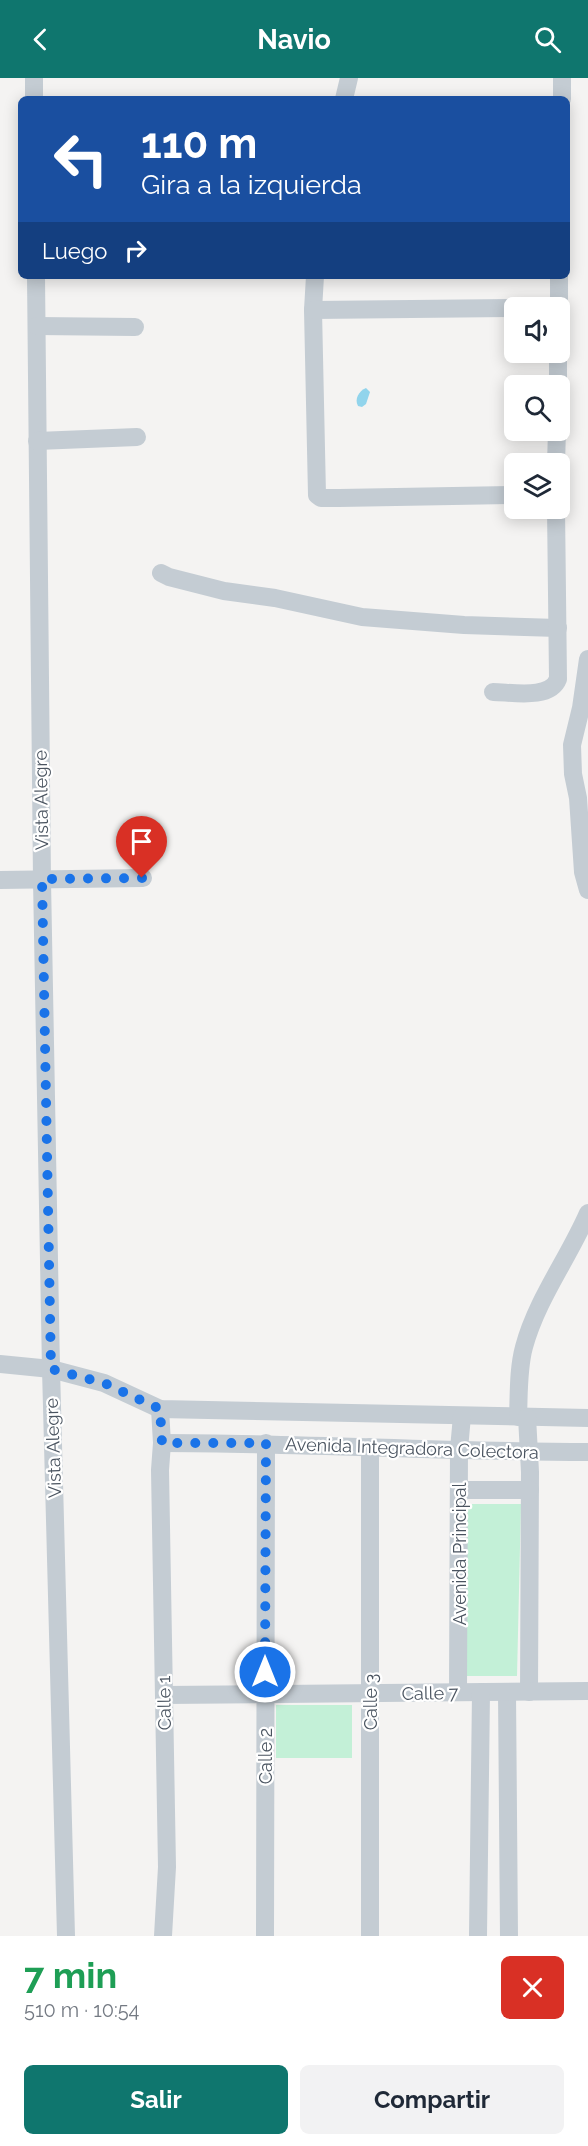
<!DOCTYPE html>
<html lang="es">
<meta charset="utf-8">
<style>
body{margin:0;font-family:Raleway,sans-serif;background:#f2f2f3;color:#1f2937;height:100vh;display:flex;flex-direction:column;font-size:22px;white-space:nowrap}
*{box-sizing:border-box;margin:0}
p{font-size:20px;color:#747a83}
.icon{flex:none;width:33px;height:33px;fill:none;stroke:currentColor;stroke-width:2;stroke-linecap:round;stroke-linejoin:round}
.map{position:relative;height:1858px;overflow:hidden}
.side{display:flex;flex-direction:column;background:#fff;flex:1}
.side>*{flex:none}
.guide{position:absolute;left:18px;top:18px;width:552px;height:183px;border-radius:9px;box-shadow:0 3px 15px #0003;background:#1a4fa0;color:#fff;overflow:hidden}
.tools{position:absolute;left:504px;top:219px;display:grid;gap:12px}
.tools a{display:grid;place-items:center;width:66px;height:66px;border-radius:9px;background:#fff;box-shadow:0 3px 15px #0003;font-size:30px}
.pin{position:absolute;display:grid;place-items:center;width:51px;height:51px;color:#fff;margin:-62px -26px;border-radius:50% 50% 50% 0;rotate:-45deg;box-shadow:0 0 6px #0007}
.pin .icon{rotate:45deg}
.me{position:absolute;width:66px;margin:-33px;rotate:0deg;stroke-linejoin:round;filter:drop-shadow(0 0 4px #0008)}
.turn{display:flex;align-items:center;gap:21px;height:126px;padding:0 24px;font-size:27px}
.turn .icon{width:78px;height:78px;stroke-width:2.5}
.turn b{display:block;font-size:42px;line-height:51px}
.then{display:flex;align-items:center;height:57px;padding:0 24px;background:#0003;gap:12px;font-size:22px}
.round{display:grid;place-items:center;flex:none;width:63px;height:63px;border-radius:9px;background:#f2f2f3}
.overview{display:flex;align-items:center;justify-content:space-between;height:102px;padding:0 24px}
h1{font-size:36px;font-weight:700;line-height:45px;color:#1e9e55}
.button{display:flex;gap:12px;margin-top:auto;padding:12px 24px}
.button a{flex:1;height:69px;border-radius:9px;background:#0f766e;color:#fff;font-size:24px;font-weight:700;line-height:69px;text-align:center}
.button a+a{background:#f2f2f3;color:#1f2937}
header{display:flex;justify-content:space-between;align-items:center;height:78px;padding:0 24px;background:#0f766e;color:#fff;font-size:27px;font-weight:700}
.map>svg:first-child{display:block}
.green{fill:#c3f0d7}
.water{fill:#91d4ec}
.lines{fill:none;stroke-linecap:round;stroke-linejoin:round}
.minor{stroke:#c4ccd3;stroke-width:18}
.route{stroke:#1a73e8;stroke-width:10;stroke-dasharray:0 18}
.labels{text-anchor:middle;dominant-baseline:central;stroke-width:4.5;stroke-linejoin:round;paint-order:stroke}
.street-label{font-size:18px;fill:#4a5460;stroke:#fff}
</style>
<header><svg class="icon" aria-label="back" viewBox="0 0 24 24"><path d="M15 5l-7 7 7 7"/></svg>Navio<svg class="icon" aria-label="search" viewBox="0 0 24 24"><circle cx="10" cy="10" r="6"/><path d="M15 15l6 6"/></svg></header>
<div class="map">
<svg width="588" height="1858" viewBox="0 0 588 1858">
<rect width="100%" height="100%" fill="#f4f3f2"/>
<!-- green -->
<g class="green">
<polygon points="466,1426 521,1426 517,1598 466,1598"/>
<rect x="276" y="1627" width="76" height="53"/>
</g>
<!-- water -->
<path class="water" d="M366 310 370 314 366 326 362 329 358 328C354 321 359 313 366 310Z"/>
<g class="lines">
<!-- minor -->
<g class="minor">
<polyline points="34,0 34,21"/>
<polyline points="344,21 349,0"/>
<polyline points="562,21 562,0"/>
<polyline points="36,198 42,802 51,1291 66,1858"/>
<polyline points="315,198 313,232 317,417 321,420 339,420 514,417"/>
<polyline points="559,230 559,198"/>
<polyline points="313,232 514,230"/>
<polyline points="37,248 135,249"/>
<polyline points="558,308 558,274"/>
<polyline points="37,363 137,359"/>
<polyline points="556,386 557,352"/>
<polyline points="161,495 169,499 224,513 275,520 362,539 464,547 558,550"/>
<polyline points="588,581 581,630 572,667 573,696 578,720 583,794 588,812"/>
<path d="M493 614C511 614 550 622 558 601L556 430"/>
<polyline points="0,802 143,800"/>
<polyline points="0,1286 51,1291 104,1305 160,1331 588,1340"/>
<polyline points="160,1331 162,1365 160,1392 167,1789 163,1858"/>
<path d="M518 1339C519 1316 518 1291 524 1269 537 1221 568 1181 588 1135"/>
<polyline points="527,1339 530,1394 529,1614"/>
<path d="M162 1365C304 1365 446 1374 588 1374"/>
<polyline points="459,1412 530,1412"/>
<polyline points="458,1614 459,1371 462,1338"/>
<polyline points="507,1614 509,1858"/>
<polyline points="164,1617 588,1613"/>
<polyline points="265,1858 266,1365"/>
<polyline points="370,1858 370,1369"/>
<polyline points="478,1858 481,1614"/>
</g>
</g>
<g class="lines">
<!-- route -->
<polyline class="route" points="142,800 42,801 51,1291 104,1305 160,1331 162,1365 266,1365 265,1594"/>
</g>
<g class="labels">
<!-- street labels -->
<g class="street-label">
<text transform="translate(41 722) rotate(-91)">Vista Alegre</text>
<text transform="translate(53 1370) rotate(-92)">Vista Alegre</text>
<text transform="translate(412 1370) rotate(2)">Avenida Integradora Colectora</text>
<text transform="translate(459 1476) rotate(-90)">Avenida Principal</text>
<text transform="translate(430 1615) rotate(-1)">Calle 7</text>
<text transform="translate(370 1624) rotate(-90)">Calle 3</text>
<text transform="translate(164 1625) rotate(-91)">Calle 1</text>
<text transform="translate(265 1678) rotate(-90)">Calle 2</text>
</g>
</g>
</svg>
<div class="tools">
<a><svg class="icon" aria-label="sound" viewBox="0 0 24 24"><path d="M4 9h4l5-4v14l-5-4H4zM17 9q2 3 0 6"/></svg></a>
<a><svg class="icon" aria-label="search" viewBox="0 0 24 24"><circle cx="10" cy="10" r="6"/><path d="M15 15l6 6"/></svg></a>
<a><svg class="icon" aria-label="layers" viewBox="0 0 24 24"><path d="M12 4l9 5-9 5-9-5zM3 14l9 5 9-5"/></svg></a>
</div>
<div class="pin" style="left:142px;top:800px;background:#d93025"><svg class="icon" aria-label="arrive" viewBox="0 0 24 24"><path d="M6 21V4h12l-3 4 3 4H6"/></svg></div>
<svg class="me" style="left:265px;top:1594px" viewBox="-20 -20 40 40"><circle r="17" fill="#1a73e8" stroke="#fff" stroke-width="3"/><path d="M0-11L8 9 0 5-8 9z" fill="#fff"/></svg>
<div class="guide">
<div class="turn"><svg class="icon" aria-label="left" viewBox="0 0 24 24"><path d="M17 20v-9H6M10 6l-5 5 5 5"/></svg><div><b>110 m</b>Gira a la izquierda</div></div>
<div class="then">Luego<svg class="icon" aria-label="right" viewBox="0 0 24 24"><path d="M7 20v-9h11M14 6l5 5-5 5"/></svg></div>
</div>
</div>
<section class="side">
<div class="overview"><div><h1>7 min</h1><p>510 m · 10:54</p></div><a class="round" style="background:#d93025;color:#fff"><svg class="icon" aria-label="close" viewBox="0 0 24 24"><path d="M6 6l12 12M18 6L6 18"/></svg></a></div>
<div class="button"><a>Salir</a><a>Compartir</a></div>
</section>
